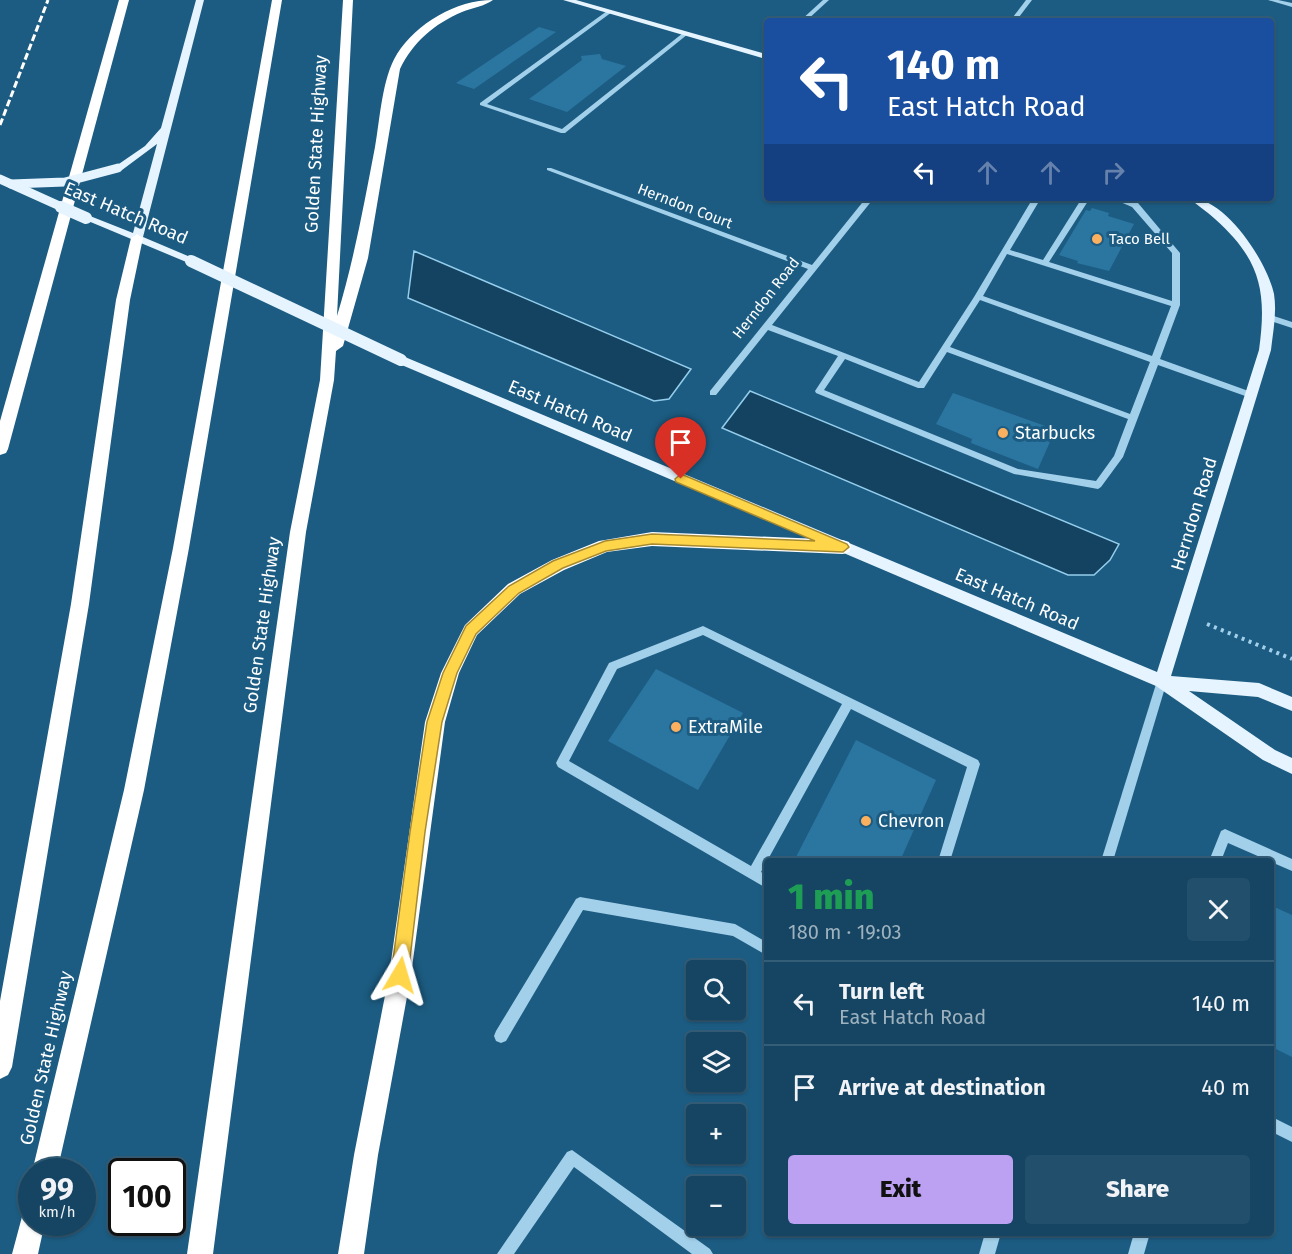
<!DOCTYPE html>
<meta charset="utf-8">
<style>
body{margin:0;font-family:"Fira Sans",sans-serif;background:#224f6b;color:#f1f3f6;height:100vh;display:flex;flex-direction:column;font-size:22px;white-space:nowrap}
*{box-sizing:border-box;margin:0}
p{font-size:20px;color:#9db1be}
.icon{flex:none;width:33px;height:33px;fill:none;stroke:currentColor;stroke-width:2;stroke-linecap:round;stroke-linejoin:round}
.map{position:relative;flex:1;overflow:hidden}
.panel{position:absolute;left:764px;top:858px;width:510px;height:378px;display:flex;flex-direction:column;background:#154562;border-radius:6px;box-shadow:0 2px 4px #0004,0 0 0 2px #345d77}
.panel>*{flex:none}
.hud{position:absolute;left:764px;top:18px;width:510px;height:183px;border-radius:6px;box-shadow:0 2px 4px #0004,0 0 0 2px #345d77;background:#1a4fa0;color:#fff;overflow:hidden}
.fabs{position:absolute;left:686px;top:960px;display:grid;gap:12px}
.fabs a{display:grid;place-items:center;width:60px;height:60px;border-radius:6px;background:#154562;box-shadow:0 2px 4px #0004,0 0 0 2px #345d77;font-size:30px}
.speed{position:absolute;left:18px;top:1158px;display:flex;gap:12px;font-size:30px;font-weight:700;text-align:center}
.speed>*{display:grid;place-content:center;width:78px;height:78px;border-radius:50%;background:#154562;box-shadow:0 2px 4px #0004,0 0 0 2px #345d77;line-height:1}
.speed small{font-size:15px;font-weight:400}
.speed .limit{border:3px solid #111;border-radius:9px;background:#fff;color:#111}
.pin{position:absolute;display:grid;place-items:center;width:51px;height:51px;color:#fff;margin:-62px -26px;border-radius:50% 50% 50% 0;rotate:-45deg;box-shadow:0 0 6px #0007}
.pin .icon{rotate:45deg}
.me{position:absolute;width:66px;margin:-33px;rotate:7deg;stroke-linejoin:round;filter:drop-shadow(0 0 4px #0008)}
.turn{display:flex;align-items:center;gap:21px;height:126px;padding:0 24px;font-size:27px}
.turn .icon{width:78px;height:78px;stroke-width:2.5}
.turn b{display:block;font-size:42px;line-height:51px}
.lanes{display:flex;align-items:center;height:57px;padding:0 24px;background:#0003;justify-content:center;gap:30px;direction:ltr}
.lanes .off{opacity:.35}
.round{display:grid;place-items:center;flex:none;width:63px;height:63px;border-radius:6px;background:#224f6b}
.overview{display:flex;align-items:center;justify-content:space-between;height:102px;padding:0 24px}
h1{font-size:36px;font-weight:800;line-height:45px;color:#1e9e55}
.button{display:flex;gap:12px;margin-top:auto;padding:12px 24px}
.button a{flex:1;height:69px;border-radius:6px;background:#bca0f2;color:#111;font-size:24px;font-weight:800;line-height:69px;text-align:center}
.button a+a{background:#224f6b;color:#f1f3f6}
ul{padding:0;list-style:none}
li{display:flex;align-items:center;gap:18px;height:84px;padding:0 24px;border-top:2px solid #345d77}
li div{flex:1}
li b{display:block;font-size:22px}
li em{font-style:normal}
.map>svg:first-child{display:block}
.water{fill:#134361;stroke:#95ceec;stroke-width:1.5}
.building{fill:#2b76a0}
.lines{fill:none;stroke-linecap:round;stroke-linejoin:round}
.path{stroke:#a2d0ea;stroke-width:4;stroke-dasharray:3 4.5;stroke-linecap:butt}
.minor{fill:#a2d0ea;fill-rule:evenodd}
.major{fill:#e5f4fe;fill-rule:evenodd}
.highway{fill:#fff;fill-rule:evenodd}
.rail{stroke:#fff;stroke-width:3;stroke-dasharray:7 3;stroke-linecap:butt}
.major-bridge-far1{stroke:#e5f4fe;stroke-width:9}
.major-bridge{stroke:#e5f4fe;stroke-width:12}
.route{fill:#ffd54a;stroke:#a68a30;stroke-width:1.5}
.poi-dot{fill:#fab05f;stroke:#1c5c82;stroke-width:2}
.labels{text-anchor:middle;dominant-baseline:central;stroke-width:6;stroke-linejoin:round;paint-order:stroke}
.far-street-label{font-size:15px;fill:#fff;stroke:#1c5c82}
.far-poi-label{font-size:15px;fill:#fff;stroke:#1c5c82;text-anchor:start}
.street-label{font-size:18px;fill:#fff;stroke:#1c5c82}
.poi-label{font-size:18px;fill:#fff;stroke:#1c5c82;text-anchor:start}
</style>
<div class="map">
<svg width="1292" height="1254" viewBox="0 0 1292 1254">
<rect width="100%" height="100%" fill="#1c5c82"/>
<!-- water -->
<g class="water">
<polygon points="414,251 691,369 669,399 654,401 408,298"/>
<polygon points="750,391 1119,544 1110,560 1094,575 1068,575 722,428"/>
</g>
<!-- building -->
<g class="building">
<polygon points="539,27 556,32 474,89 456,83"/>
<polygon points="600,54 602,59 626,66 567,112 529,99 582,60 581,56"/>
<polygon points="1092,208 1109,213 1108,216 1134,224 1109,271 1077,263 1078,261 1059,255 1086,210 1090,211"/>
<polygon points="953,393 1048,427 1046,431 1053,435 1038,469 971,443 972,439 936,424"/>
<polygon points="656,669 743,713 698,790 608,741"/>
<polygon points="856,740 936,780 900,861 794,861"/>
<polygon points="1270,905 1292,915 1292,1057 1270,1046"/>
</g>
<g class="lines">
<!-- path -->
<polyline class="path" points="1207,624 1292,659"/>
<!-- minor -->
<g class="minor">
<polygon points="823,0 829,0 806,21 800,21"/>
<polygon points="1026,0 1032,0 1016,21 1010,21"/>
<polygon points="1268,0 1278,0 1292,3 1292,7"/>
<polygon points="607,11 612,12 487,104 562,129 683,33 688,34 565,133 561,133 480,105 480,103"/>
<path d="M547 168H551L812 265 866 198H874L772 325 919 382 974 297 1033 198H1041L1010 250 1043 260 1082 198H1090L1049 262 1172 301V253L1132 207 1111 198H1122L1138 203 1180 253V305L1160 359 1254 393 1255 395 1251 398 1248 397 1158 365 1123 457 1101 487 1098 489 1014 474 816 393 815 391 838 356 768 330 716 395H710V391L808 269 547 170ZM1007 254 1171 306 1152 356 983 296ZM980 300 1150 362 1130 414 950 347ZM947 352 1128 419 1114 456 1096 481 1018 469 824 390 845 359 918 388H924Z"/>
<polygon points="1268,314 1292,322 1292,328 1265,319 1265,315"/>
<path d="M703 626 978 760 980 764 950 861H938L967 767 851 709 761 872 766 875V888L558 767 556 763 558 759 609 663ZM703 635 842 704 751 866 569 761 617 669Z"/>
<polygon points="1162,676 1166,678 1167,681 1113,861 1101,861 1157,681 1158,678"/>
<polygon points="1225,829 1292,859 1292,871 1228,843 1221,861 1209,861 1221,831"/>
<polygon points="580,897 735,924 766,942 766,955 733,936 583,910 506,1041 501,1043 496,1041 494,1036 496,1031 576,899"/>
<polygon points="1270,1116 1292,1127 1292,1142 1270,1131"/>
<polygon points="572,1150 710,1249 713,1254 692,1254 574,1167 514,1254 497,1254 567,1152"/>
<polygon points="985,1233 1001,1233 995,1254 979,1254"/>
<polygon points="1134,1233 1150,1233 1144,1254 1128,1254"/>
</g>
<!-- major -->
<g class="major">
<polygon points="196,0 204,0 143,237 195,259 195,263 191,264 81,218 90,216 133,233 157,144 122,170 113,168 145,146 161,128"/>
<polygon points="563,0 576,0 766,54 766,59"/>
<path d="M1190 198C1226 198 1267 262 1274 294 1277 313 1273 332 1271 350L1171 676 1259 683 1292 697V711L1258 697 1189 691 1275 750 1292 758V774L1263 760 1156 686 397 363 395 360 397 357H405L1157 672 1259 350C1267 292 1261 260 1215 219 1207 211 1197 206 1190 198Z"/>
</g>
<!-- highway -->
<g class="highway">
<polygon points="119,0 129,0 8,449 6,453 0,455 0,421"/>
<polygon points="272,0 282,0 189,548 144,790 57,1172 32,1172 124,790 173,548"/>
<path d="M343 0H353L337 316C354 260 364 204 375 147 380 119 382 78 397 54 417 23 456 0 493 0 485 6 472 8 462 12 434 24 413 42 400 69L368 258 343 346 336 351 334 380 306 532 213 1254H187L290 532 320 380Z"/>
<polygon points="137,234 143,238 130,300 89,604 12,1067 8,1075 0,1079 0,1001 71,604 116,300 131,238"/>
<polygon points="652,532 843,540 849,542 851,547 849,552 843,554 652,546 607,552 564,570 520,594 477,635 459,673 445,722 411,975 378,1155 364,1254 338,1254 354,1155 389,975 425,722 441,673 465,625 508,584 552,560 599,541"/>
<polygon points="32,1209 32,1222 45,1222 38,1254 12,1254 23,1213"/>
</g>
<!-- rail -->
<polyline class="rail" points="0,125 48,0"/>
<!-- major-bridge-far1 -->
<g class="major-bridge-far1">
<polyline points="0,179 64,208"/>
<polyline points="11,184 65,182 118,168"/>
</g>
<!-- major-bridge -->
<g class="major-bridge">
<polyline points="61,207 86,218"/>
<polyline points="191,261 401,360"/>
</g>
</g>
<!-- route -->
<polygon class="route" points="681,474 847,544 849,547 843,552 652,544 606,551 563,568 519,593 476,634 457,673 442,722 425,832 408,975 406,981 400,984 394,981 391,975 410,832 427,722 443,673 466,626 509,586 553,561 605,541 652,534 815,541 676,482 675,479"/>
<!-- markers -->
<g class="poi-dot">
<circle cx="1097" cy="239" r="6"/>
<circle cx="1003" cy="433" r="6"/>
<circle cx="676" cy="727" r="6"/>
<circle cx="866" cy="821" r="6"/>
</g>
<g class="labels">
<!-- far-street labels -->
<g class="far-street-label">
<text transform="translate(685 206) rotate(21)">Herndon Court</text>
<text transform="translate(766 298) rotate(-52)">Herndon Road</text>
</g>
<!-- far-poi labels -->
<g class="far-poi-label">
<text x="1109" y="239">Taco Bell</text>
</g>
<!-- street labels -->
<g class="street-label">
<text transform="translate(316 144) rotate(-87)">Golden State Highway</text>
<text transform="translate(126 213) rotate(23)">East Hatch Road</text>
<text transform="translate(570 411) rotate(23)">East Hatch Road</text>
<text transform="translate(1194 514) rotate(-73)">Herndon Road</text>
<text transform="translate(1017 599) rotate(23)">East Hatch Road</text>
<text transform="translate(262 625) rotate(-82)">Golden State Highway</text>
<text transform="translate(46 1058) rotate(-77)">Golden State Highway</text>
</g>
<!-- poi labels -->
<g class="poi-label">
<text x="1015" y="433">Starbucks</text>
<text x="688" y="727">ExtraMile</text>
<text x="878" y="821">Chevron</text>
</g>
</g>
</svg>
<div class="fabs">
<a><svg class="icon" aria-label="search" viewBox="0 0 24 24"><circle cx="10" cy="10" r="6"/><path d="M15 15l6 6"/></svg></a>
<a><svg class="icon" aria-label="layers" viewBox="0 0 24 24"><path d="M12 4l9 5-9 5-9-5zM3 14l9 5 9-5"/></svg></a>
<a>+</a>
<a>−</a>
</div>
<div class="speed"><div>99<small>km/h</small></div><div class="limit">100</div></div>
<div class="pin" style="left:681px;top:479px;background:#d93025"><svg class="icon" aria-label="arrive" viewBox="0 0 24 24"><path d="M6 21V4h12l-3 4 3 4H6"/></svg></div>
<svg class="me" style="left:400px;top:975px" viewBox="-20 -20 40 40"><path d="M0-17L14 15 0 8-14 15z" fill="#ffd54a" stroke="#fff" stroke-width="4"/></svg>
<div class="hud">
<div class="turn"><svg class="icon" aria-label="left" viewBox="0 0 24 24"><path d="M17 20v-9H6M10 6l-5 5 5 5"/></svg><div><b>140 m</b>East Hatch Road</div></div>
<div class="lanes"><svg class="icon" aria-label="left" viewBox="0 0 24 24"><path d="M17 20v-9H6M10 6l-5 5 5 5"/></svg><svg class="icon off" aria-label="ahead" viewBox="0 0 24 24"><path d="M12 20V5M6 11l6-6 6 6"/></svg><svg class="icon off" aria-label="ahead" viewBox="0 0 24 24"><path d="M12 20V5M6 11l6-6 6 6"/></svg><svg class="icon off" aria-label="right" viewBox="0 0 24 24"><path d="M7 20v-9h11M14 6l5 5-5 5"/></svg></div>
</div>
<section class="panel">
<div class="overview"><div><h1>1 min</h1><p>180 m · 19:03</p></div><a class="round"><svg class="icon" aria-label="close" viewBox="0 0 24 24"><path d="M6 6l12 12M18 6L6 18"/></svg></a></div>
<ul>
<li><svg class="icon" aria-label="left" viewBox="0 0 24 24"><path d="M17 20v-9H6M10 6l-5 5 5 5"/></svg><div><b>Turn left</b><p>East Hatch Road</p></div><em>140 m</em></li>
<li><svg class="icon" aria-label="arrive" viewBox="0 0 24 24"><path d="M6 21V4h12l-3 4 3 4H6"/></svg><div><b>Arrive at destination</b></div><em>40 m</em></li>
</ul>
<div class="button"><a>Exit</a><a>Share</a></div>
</section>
</div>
